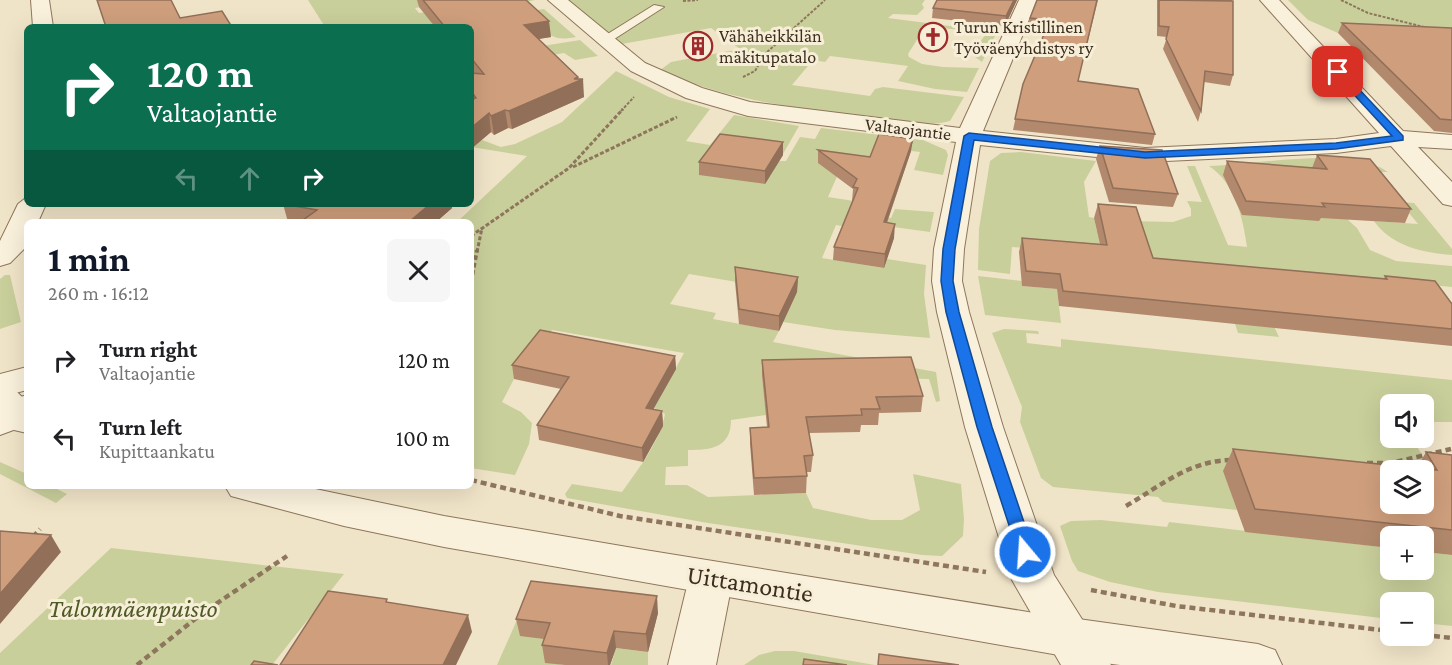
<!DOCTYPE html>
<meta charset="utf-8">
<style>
body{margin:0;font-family:"Crimson Pro",serif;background:#f6f6f6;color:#202124;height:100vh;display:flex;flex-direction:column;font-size:22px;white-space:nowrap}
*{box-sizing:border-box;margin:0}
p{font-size:20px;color:#757577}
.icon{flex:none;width:33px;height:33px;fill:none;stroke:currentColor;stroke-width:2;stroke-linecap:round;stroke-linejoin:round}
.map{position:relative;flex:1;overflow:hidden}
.drawer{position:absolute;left:24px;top:219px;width:450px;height:270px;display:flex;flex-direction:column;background:#fff;border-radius:9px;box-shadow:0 6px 24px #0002}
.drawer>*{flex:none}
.banner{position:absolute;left:24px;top:24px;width:450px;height:183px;border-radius:9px;box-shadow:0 6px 24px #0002;background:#0b6e4f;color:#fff;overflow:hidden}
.controls{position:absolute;left:1380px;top:394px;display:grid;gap:12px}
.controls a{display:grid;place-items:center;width:54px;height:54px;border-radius:9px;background:#fff;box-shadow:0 6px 24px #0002;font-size:30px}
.pin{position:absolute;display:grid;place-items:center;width:51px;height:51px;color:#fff;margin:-26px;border-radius:12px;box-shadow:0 3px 9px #0006}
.me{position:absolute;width:66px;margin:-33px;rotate:342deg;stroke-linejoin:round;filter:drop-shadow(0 0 4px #0008)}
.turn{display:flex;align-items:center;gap:21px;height:126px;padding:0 24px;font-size:27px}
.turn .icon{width:78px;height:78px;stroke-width:2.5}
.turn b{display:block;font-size:42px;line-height:51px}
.lanes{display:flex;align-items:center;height:57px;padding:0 24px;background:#0003;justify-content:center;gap:30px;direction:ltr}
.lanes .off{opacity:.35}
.round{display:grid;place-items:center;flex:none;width:63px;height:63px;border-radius:9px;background:#f6f6f6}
.summary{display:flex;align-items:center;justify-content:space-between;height:102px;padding:0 24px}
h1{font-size:36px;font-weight:700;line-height:45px;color:#111827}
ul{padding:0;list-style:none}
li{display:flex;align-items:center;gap:18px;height:78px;padding:0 24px}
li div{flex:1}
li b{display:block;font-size:22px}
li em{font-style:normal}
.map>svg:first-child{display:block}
.green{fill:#c9cf9b}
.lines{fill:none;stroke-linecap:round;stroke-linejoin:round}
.service-casing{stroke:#8d765c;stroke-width:2}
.minor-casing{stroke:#8d765c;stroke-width:2}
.tertiary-casing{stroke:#8d765c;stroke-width:2}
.path-far3{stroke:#8d765c;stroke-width:2;stroke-dasharray:3 1.5;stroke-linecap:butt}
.path-far2{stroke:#8d765c;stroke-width:3;stroke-dasharray:4 2;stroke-linecap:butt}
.path-far1{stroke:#8d765c;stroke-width:4;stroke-dasharray:4.5 3;stroke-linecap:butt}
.path{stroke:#8d765c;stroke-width:4.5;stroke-dasharray:6 4;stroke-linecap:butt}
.service{fill:#faf1dc;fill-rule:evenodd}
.minor{fill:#faf1dc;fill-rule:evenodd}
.tertiary{fill:#faf1dc;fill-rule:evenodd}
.wall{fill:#b2896c}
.shaded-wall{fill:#916f58}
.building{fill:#cf9f7d;stroke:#916f58;stroke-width:1.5;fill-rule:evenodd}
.route{fill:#1a73e8;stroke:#114b97;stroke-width:1.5}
.labels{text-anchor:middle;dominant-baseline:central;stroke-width:6;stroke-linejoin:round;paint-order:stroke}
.far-poi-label{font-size:18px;fill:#3d2e20;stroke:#f7eed8;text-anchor:start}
.far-street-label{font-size:18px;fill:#3d2e20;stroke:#f7eed8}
.near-street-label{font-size:26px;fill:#3d2e20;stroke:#f7eed8}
.near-park-label{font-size:26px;font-style:italic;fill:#4d5a26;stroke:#f7eed8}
</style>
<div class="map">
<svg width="1452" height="665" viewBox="0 0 1452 665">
<rect width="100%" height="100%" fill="#f0e4c8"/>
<!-- green -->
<g class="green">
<polygon points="308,0 441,0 434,5 415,8 419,13 517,0 535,0 431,22 435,27 325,27"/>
<path d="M568 0H925L922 4 924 8 917 15 893 14 888 18 997 32 982 62 971 54 986 34 978 31 925 27 908 54 909 57 922 64 943 67 979 68 967 92 935 89 898 81 908 66 830 56 825 62 813 60 792 85 870 96 875 89 883 87 964 97 950 121C925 128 897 120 872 117 795 108 732 101 659 71L671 62 740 49 711 28 622 44Z"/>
<polygon points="1288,0 1452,0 1452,39 1338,33 1308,20"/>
<path d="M544 9 576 37C561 40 553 39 542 29L493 54 580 40 598 56 575 60 564 53 493 65 471 89V27L497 16Z"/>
<path d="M616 71 669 97 710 109 686 141 710 145 734 115 799 126 779 161H786L800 137 815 139 821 128 923 140 946 150 948 155 943 175 914 170 920 152 878 147 870 166 843 163 828 197 867 203 863 215 891 218 895 209 934 212 930 232 849 221 847 227 836 225 822 258 883 268 887 259 926 265 924 294 930 338 835 330 783 322 789 308 761 286 689 274 670 304 716 313 713 319 779 331 773 342 936 372 940 401 936 402 929 379 762 376 766 415 731 420C731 448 711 450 688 450V466L666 467 665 485H687L708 497 806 493 813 508 871 520H902L920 510 913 474 961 484 964 519 963 536 942 556 922 555 708 523 567 498 565 494 572 484 622 492C639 468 659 443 665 414L654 408 684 353 552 330 514 379 502 402 521 412 532 423 529 444 515 475 471 468V222H457L527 156 471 147V136L501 147 515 144 562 122Z"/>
<path d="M1021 152 1096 161 1084 182 1089 217 1094 218 1097 231 1132 221 1173 222 1191 216V209L1187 201 1202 202 1187 166H1195L1228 245 1247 247C1243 218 1235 183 1209 166 1256 165 1351 145 1388 172H1364L1337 210 1357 228 1370 250 1396 261 1452 266V287L1012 247 1010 274 978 270 979 229 990 161 1001 153Z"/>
<path d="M1400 202 1414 203 1452 249V255C1424 253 1391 246 1374 221L1418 224Z"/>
<polygon points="5,275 10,275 21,322 0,329 0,279"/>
<polygon points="978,276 1022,281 1023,286 1057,289 1061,323 985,315"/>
<polygon points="1233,318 1272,322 1279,337 1238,333"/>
<polygon points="1004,329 1038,331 1039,334 1026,333 1027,343 1061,347 1061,339 1452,380 1452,422 1424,422 1424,405 1390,405 1390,438 1412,438 1435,477 1424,471 1224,471 1237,510 1163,502 1158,497 1053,487 1041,478 1020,422 1022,407 992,333"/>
<polygon points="0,462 27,474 27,486 51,486 67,494 56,503 0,474"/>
<polygon points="1101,520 1167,527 1169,522 1390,548 1390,570 1424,570 1424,552 1452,555 1452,626 1424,623 1424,603 1390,603 1390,619 1158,592 1110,582 1078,571 1072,561 1060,526 1071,521"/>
<polygon points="111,548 344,574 272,665 0,665 0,653"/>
<polygon points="524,604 553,641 545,662 565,665 497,665"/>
<polygon points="616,648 648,652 648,665 611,665"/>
<polygon points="775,651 794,651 875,665 744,665 759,655"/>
</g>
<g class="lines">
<!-- service casing -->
<g class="service-casing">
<polygon id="service" points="654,5 664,7 608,43 600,43 598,40"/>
</g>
<!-- minor casing -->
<g class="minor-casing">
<g id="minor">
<polygon points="548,0 568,0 645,63 702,88 750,102 960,128 1019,0 1037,0 983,131 1145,148 1336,139 1379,133 1260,0 1279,0 1403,131 1452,135 1452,149 1418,147 1452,182 1452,206 1443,204 1391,146 1336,153 1145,162 980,145 964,249 962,281 969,312 1003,427 1054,575 1111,665 1061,665 1012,580 965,427 937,312 932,281 934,249 956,142 748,116 686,98 631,71"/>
<polygon points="27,367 27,390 0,397 0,374"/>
<polygon points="27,395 27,425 0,435 0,409 14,399"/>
<polygon points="711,561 727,566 733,578 716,665 668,665 689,578 695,566"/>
</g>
</g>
<!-- tertiary casing -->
<g class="tertiary-casing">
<g id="tertiary">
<polygon points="31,0 49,0 53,27 33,27"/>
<polygon points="27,197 27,204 46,204 38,222 27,222 25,248 10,263 0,266 0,241 18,204"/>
<polygon points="0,385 13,388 27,402 27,433 14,430 0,418"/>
<polygon points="225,486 301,486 444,516 645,550 1028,612 1258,644 1275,650 1282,665 1120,665 1104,663 444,547 344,526 231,496"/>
</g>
</g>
<!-- path-far3 -->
<g class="path-far3">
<polyline points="1341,0 1368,13 1424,27"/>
<polyline points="683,1 698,0"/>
<polyline points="743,77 755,71 765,54 825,0"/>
<polyline points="621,111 634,97"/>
</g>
<!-- path-far2 -->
<g class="path-far2">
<polyline points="573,167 677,117"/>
<polyline points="471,236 569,168 623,109"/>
<polyline points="477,252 482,228"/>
</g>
<!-- path-far1 -->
<polyline class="path-far1" points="471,282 477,250"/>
<!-- path -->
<g class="path">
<polyline points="1367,463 1391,463 1451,449"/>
<polyline points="471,480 620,516 986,572"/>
<path d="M1126 506C1162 485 1190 460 1233 460"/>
<polyline points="33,537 40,529"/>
<polyline points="1091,590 1176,606 1390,631"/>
<polyline points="1424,635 1452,638"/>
<polyline points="137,665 204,612 287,556"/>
</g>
<!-- service -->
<use href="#service" class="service"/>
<!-- minor -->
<use href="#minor" class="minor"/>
<!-- tertiary -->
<use href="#tertiary" class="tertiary"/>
</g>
<!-- wall -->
<g class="wall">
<polygon points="417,0 526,0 551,37 538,39 578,77 584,97 512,129 508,128 494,135 491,132 471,149 471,73 472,73 471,71 471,27 435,27 419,7"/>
<polygon points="937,0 1017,0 1005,26 932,18 933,8"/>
<polygon points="1098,0 1078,81 1155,134 1152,145 1013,130 1023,84 1046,30 1028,28 1030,18"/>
<polygon points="1157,0 1232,0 1233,75 1230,86 1204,82 1201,111 1198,122 1163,49 1167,37 1157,36"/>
<polygon points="1342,23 1452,28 1452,133 1434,131 1338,33"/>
<polygon points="783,142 783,155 765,184 699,175 699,162"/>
<polygon points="1100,146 1178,194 1173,207 1109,202 1096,159"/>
<polygon points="818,150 870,157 911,151 887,223 894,238 884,268 833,260 834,247 853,201 852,201 853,189 818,163"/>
<polygon points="1317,155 1411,209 1405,223 1321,218 1319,221 1242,215 1223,175 1227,161 1312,168"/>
<polygon points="283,204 451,204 452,208 436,222 288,222"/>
<polygon points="1098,204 1153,258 1384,279 1385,276 1452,304 1452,346 1059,306 1057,289 1022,286 1019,252 1022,238 1100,244 1094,218"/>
<polygon points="735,267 798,277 797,292 779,331 739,324 735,282"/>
<polygon points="675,356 676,369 653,410 662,411 663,426 643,462 539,440 537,425 561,389 514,379 512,365"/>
<polygon points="762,360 923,396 921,412 879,413 878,425 861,425 860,432 809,433 813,455 811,472 807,472 806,493 754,495 750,444 750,428 767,427 762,376"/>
<polygon points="1233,449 1417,468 1426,452 1452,455 1452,555 1424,552 1424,537 1390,537 1390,548 1245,532 1223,471"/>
<polygon points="658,613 648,652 616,648 610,665 565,665 545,663 542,645 544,639 520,636 516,619"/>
</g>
<!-- shaded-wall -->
<g class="shaded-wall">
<polygon points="1014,0 1017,0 1005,26 1006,16"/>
<polygon points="549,21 551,37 526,41 524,25"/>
<polygon points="578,77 578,81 583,79 584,97 512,129 509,111"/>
<polygon points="505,110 508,128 494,135 491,116"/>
<polygon points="489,113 491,132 471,149 471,128"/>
<polygon points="913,139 911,151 882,236 884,222"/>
<polygon points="783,142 783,155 765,184 765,171"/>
<polygon points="430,204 451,204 452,208 436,222 409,222"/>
<polygon points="895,224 894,238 884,268 885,254"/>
<polygon points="798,277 797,292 779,331 779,316"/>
<polygon points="675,356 676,369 646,422 646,408"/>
<polygon points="662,411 663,426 643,462 642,448"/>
<polygon points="51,535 61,552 0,624 0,594"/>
<polygon points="657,596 658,613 648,652 646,634"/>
<polygon points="468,615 472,632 456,665 443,665"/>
<polygon points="614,631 616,648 610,665 608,665 607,653"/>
</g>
<!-- building -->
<g class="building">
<polygon points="97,0 171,0 180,18 222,11 232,27 106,27"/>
<polygon points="423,0 526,0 549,21 524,25 578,77 574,79 583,79 509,111 505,110 491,116 489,113 471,128 471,100 476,98 471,91 471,73 484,74 471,58 471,27 445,27"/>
<polygon points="937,0 1014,0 1006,16 933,8"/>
<polygon points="1037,0 1097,0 1078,81 1138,89 1155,134 1015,119 1023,84 1050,20 1030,18"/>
<polygon points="1159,0 1233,1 1233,75 1205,71 1201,111 1166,39 1169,27 1159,26"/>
<polygon points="1342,23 1452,28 1452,120 1440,119"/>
<polygon points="720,134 783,142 765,171 699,162"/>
<polygon points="879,134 913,139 884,222 895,224 885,254 834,247 858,188 853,187 857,179 818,150 870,157"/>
<polygon points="1100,146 1162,150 1178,194 1113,188"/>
<polygon points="1317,155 1370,159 1411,209 1322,203 1325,207 1246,201 1227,161 1327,169"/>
<polygon points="283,204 430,204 409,222 310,222 311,221 303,220 317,210"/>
<polygon points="1098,204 1136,207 1153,258 1387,279 1385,276 1435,281 1452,304 1452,329 1063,291 1060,274 1026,271 1022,238 1107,245"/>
<polygon points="735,267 798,277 779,316 739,309"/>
<polygon points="540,330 675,356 646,408 662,411 642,448 537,425 569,377 512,365"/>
<polygon points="911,357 923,396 876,397 880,409 861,409 862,415 806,417 813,455 804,456 807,476 754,478 750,428 769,427 762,360"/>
<path d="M1233 449 1437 470 1426 452 1452 455V530L1255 509ZM1390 471H1424V504H1390Z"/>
<polygon points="0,531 51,535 0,594"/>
<polygon points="531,581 657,596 646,634 614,631 607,653 542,645 550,623 516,619"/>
<polygon points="328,591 387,599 386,602 468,615 443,665 280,665"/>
<polygon points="879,654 959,665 878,665"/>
<polygon points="804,659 847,665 803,665"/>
<polygon points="254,661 278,665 251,665"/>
</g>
<!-- route -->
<polygon class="route" points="1335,70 1341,70 1403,136 1403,140 1336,149 1145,158 974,140 955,249 953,281 959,312 992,427 1034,552 1032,556 1019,556 977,427 946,312 941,281 943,249 964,136 969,133 1145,152 1336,143 1392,136 1335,74"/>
<!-- icons -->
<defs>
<g id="church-ring" transform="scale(1.5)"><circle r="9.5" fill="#f7eed8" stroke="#9e2a2b" stroke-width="1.5"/><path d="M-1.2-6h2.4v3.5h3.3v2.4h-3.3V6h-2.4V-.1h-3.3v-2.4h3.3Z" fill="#9e2a2b"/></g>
<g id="building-ring" transform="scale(1.5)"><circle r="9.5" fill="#f7eed8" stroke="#9e2a2b" stroke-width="1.5"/><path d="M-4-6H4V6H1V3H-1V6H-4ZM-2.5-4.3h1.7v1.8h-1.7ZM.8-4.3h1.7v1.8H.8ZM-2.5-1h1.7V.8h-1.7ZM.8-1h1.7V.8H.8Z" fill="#9e2a2b"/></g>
</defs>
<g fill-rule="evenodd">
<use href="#church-ring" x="933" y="37"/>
<use href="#building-ring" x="698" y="46"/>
</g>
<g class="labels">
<!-- far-poi labels -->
<g class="far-poi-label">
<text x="954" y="27">Turun Kristillinen<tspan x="954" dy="21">Työväenyhdistys ry</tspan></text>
<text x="719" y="36">Vähäheikkilän<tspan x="719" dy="21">mäkitupatalo</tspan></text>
</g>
<!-- far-street labels -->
<g class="far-street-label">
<text transform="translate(908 129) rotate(7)">Valtaojantie</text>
</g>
<!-- near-street labels -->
<g class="near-street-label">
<text transform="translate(750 584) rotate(9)">Uittamontie</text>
</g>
<!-- near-park labels -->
<g class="near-park-label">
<text x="133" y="608">Talonmäenpuisto</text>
</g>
</g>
</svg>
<div class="controls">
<a><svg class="icon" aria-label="sound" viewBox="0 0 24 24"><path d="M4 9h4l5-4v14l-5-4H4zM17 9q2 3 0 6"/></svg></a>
<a><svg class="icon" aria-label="layers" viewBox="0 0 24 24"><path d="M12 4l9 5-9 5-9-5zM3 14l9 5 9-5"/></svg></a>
<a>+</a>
<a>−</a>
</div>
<div class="pin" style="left:1338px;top:72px;background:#d93025"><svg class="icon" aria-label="arrive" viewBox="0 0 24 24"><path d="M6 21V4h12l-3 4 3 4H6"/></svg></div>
<svg class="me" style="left:1025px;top:552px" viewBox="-20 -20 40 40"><circle r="17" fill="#1a73e8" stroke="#fff" stroke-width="3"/><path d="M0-11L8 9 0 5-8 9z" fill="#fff"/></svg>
<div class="banner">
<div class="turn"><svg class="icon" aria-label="right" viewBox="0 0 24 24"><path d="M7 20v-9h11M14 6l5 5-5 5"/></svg><div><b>120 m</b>Valtaojantie</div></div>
<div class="lanes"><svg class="icon off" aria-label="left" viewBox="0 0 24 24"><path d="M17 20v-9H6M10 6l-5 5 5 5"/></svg><svg class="icon off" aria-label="ahead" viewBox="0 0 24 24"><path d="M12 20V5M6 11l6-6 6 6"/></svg><svg class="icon" aria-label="right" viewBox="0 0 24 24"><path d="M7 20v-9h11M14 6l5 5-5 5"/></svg></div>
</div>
<section class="drawer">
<div class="summary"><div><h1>1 min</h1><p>260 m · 16:12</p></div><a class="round"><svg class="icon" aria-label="close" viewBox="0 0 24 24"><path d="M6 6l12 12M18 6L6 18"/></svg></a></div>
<ul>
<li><svg class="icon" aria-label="right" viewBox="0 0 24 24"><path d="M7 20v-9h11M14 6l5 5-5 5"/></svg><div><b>Turn right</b><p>Valtaojantie</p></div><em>120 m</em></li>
<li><svg class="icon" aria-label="left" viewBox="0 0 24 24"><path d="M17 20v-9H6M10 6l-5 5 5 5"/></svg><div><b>Turn left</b><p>Kupittaankatu</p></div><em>100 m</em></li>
</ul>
</section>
</div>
